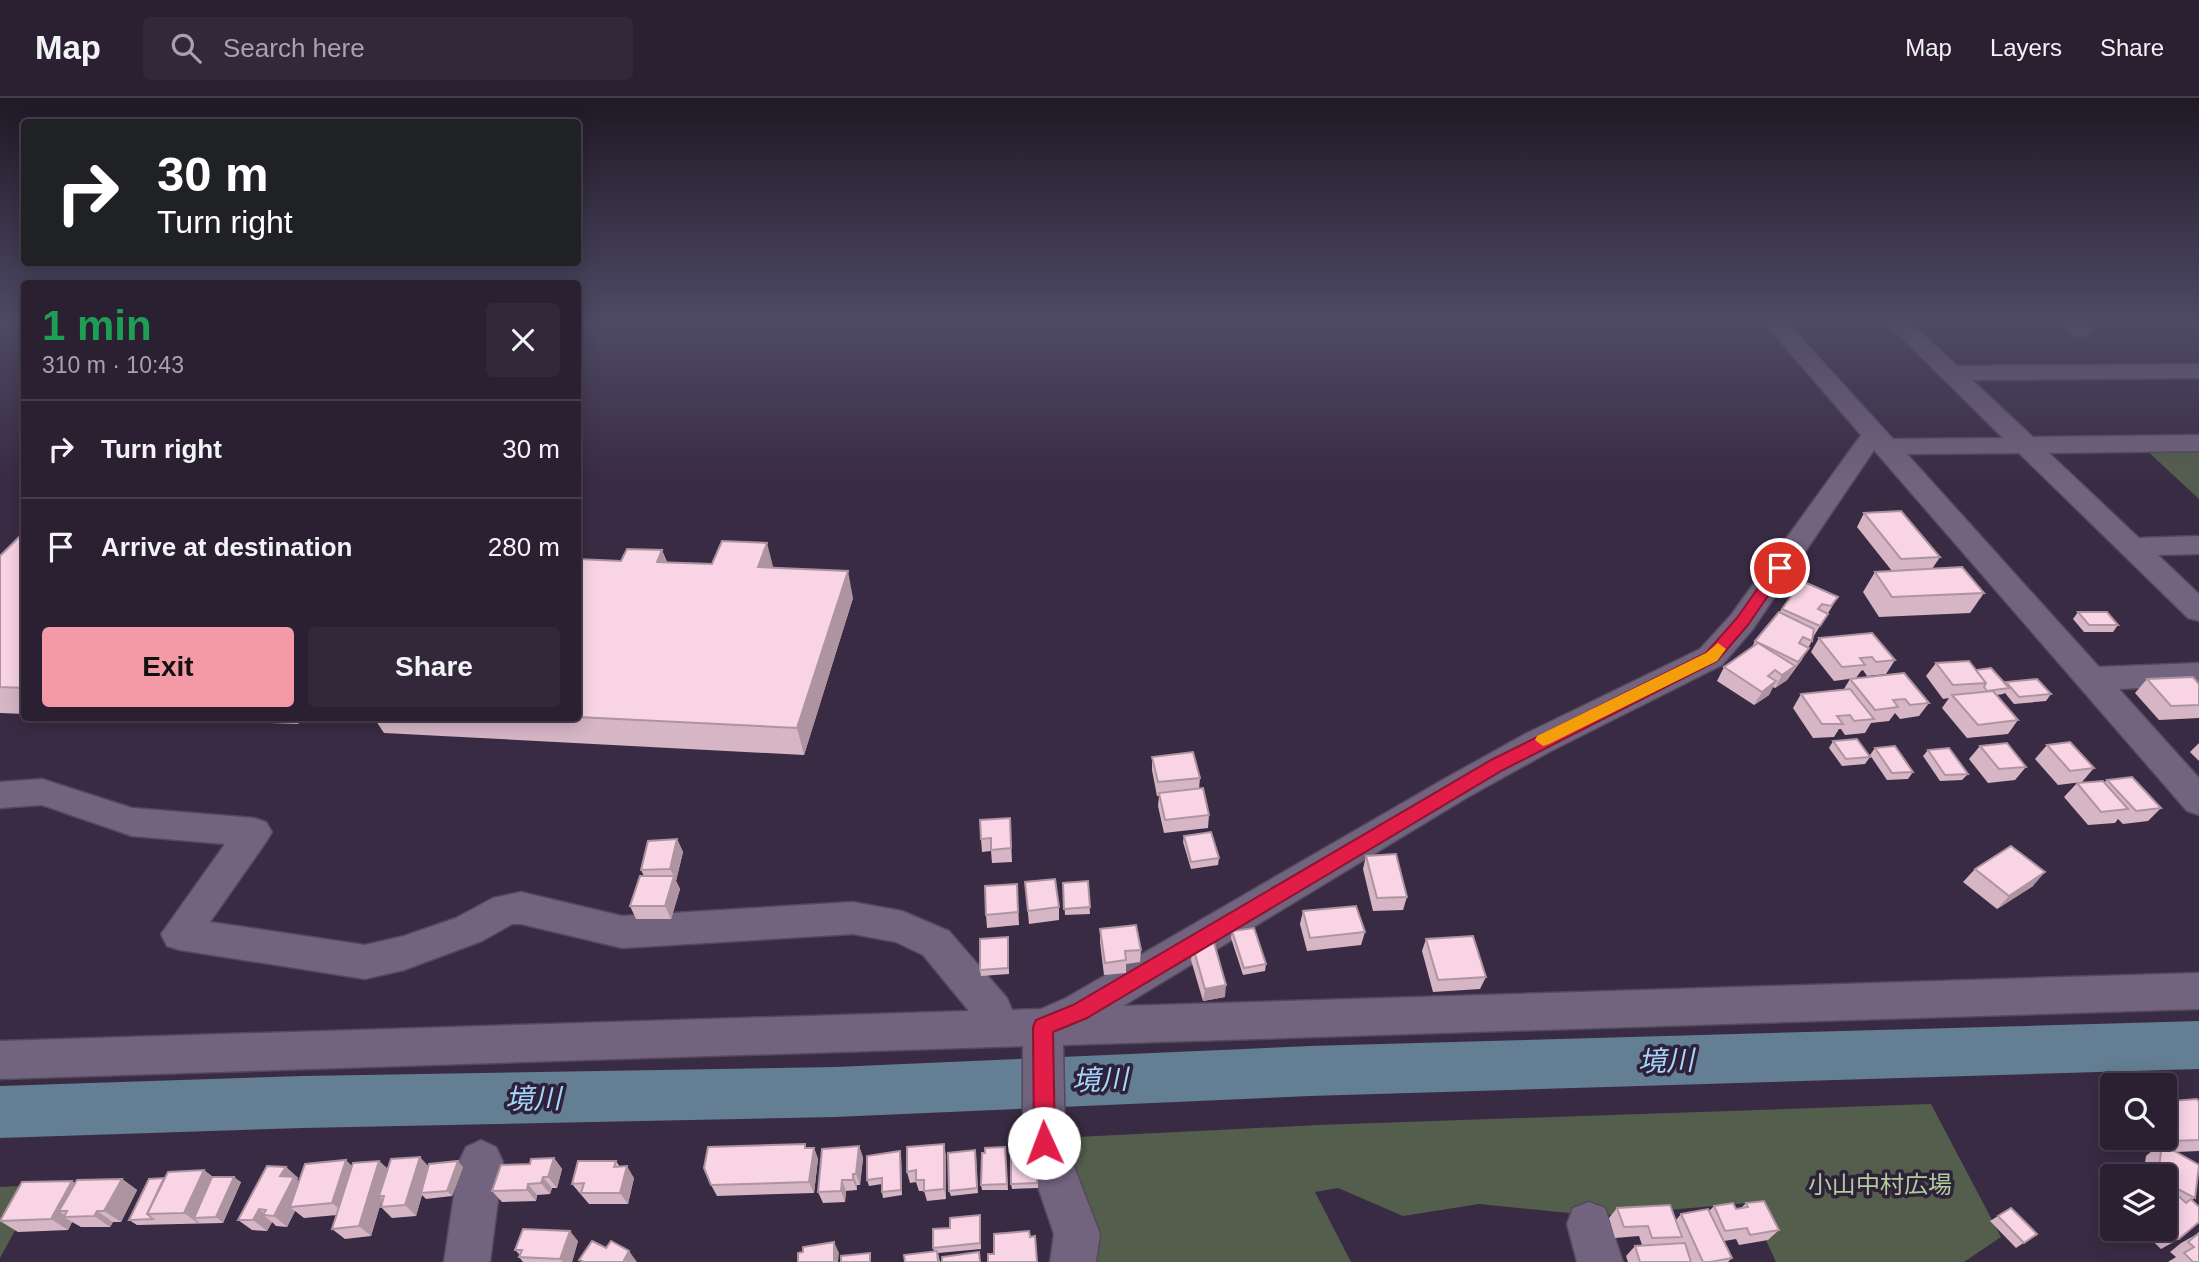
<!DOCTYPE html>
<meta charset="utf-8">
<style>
body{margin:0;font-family:Helvetica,"Noto Sans JP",sans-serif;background:#33283a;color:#f1f3f6;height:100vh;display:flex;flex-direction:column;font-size:26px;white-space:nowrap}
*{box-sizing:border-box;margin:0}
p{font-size:23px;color:#a6a3ac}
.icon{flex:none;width:38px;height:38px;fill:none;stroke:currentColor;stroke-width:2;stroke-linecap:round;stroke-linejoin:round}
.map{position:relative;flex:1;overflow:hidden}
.drawer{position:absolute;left:21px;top:182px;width:560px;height:441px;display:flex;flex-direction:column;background:#2b2032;border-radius:7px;box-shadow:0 4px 18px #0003,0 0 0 2px #473e4d}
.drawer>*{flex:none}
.hud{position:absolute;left:21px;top:21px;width:560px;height:147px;border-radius:7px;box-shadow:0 4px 18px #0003,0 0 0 2px #473e4d;background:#202124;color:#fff;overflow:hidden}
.fabs{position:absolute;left:2100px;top:975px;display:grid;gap:14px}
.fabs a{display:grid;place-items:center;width:77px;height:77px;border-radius:7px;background:#2b2032;box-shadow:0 4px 18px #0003,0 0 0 2px #473e4d;font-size:35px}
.pin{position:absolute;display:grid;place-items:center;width:60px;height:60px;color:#fff;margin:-30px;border:4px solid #fff;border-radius:50%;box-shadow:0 2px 7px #0007}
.me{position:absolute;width:77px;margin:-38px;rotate:358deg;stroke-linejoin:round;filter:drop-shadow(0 0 5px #0008)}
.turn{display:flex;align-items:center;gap:24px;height:147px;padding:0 21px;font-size:32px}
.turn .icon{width:91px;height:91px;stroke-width:2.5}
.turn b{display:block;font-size:49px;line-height:60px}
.round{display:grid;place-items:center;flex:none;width:74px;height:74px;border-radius:7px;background:#33283a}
.summary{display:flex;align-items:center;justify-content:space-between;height:119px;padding:0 21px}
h1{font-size:42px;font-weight:600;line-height:52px;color:#1e9e55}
.cta{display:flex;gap:14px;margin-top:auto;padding:14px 21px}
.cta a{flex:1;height:80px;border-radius:7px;background:#f49aa6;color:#111;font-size:28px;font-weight:600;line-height:80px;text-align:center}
.cta a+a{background:#33283a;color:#f1f3f6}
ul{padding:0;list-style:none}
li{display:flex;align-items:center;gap:21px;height:98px;padding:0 21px;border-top:2px solid #473e4d}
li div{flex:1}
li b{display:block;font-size:26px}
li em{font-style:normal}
header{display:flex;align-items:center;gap:42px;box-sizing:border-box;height:98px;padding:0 35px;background:#2b2032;border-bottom:2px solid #473e4d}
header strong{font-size:33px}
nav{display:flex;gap:38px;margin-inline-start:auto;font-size:24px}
.search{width:490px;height:63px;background:#33283a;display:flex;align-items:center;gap:18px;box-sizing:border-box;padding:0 24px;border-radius:7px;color:#a6a3ac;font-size:26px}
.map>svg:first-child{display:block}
.green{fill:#545e4c}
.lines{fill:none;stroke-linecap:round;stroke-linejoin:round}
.river{fill:#647e93;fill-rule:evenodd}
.minor-casing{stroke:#54485c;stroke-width:3}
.minor{fill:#72637e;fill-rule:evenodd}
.wall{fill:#d6b6c5}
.shaded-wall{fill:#ae94a0}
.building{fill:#f9d4e5;stroke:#ae94a0;stroke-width:2}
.route{fill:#e11d48;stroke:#92132f;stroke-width:2}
.slow{fill:#f59e0b}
.labels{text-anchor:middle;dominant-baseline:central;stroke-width:7;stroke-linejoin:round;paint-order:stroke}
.near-park-label{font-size:24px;fill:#b0cd9c;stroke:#2f2139}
.near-water-label{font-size:28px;font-style:italic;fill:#a4d5fb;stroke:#2f2139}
</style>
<header>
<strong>Map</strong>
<div class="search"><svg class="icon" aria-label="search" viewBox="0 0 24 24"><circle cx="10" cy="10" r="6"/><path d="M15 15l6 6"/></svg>Search here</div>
<nav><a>Map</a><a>Layers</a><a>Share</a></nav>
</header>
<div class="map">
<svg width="2199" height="1164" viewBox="0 0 2199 1164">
<rect width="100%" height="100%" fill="#392b43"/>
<!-- green -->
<g class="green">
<polygon points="2144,350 2199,350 2199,401"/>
<polygon points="1931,1006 2001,1139 1964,1164 1776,1164 1749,1105 1599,1118 1479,1106 1403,1118 1338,1090 1315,1094 1351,1164 1089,1164 1056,1040 1318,1027"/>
<polygon points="40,1087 0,1160 0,1089"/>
</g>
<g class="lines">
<!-- river -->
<polygon class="river" points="2199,923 2199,971 1310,998 835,1019 303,1030 0,1040 0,988 303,978 835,969 1310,948"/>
<!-- minor casing -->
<g class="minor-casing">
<g id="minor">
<polygon points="1761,221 1784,221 1893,341 2003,340 1883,221 1907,221 1957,268 2199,266 2199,280 1972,282 2033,339 2199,337 2199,353 2049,355 2139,440 2199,438 2199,456 2158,457 2199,496 2199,523 2188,520 2019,355 1907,356 2099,569 2199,565 2199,587 2119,591 2199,680 2199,717 2187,713 1874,352 1753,531 1722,567 1551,653 1468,699 1123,908 2199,875 2199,911 1063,947 1065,1045 1100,1136 1096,1164 1050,1164 1054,1136 1023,1045 1023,948 0,981 0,943 969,913 923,857 896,844 853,836 622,850 521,826 512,826 482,843 404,872 365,881 180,852 167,848 161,836 225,746 132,738 42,707 0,710 0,684 42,681 132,710 254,720 266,724 272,734 266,744 210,824 365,847 404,838 456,820 493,800 521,794 622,818 853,804 902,813 949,833 1007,900 1012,912 1041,911 1066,900 1444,681 1527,635 1700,551 1731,517 1861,337"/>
<polygon points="2060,221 2084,221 2093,232 2082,239 2074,237"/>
<polygon points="481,1042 496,1049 503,1064 490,1164 444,1164 459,1064 466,1049"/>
<polygon points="1589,1104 1605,1110 1623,1164 1577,1164 1567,1126 1573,1110"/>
</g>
</g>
<!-- minor -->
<use href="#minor" class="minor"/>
</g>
<!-- wall -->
<g class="wall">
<polygon points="1864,415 1940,459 1932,471 1984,495 1970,515 1879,519 1863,494 1875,474 1892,473 1857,429"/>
<polygon points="24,435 24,616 0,615 0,458"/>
<polygon points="662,452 667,464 774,470 853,500 804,657 384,635 374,620 578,620 621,463"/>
<polygon points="1838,499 1812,541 1812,543 1801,563 1787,582 1775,590 1773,589 1769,597 1754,607 1717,583 1724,569 1751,551 1755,543 1782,511"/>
<polygon points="2078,514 2118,527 2113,534 2084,534 2073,521"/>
<polygon points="1819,540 1895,562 1886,576 1867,578 1863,572 1861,573 1856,580 1834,583 1811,554"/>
<polygon points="1936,565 1976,572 2005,585 2006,584 2051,596 2046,603 2014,606 2005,595 2003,596 1997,597 2018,622 2008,636 1967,640 1942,610 1949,600 1943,601 1926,578"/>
<polygon points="1850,581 1929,605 1919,618 1900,621 1895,615 1889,623 1871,625 1865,635 1845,637 1841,631 1839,631 1834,639 1813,640 1793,610 1801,596 1844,591"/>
<polygon points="2147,581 2199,607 2199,620 2159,622 2135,595"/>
<polygon points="120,620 303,620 298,626"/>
<polygon points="1833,643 1870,659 1865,666 1842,668 1829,650"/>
<polygon points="2199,645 2199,663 2190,654"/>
<polygon points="2047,647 2094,670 2082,684 2058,687 2035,661"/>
<polygon points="1980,648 2026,669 2015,682 1988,685 1969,661"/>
<polygon points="1875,650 1913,674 1908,681 1887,682 1870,657"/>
<polygon points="1928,652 1968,676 1962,682 1940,683 1923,658"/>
<polygon points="1152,659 1200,680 1199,691 1209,717 1208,730 1164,735 1158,708 1159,698 1157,698 1152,672"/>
<polygon points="2107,682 2161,710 2148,723 2123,726 2118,721 2115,725 2088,727 2064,699 2077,685 2105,684"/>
<polygon points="1010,720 1012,764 992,765 991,753 982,754 981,741"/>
<polygon points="1184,738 1219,760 1218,767 1191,771 1183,744"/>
<polygon points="677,741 683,754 676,783 680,791 671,821 636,821 630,808 644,778 641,772"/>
<polygon points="1366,758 1407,799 1403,812 1373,813 1363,771"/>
<polygon points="1975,771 2033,788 1997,811 1963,784"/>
<polygon points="1088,783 1090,816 1065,817 1063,785"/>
<polygon points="1025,784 1059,809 1059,822 1029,826"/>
<polygon points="1017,786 1019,827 987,830 986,817"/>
<polygon points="1303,813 1365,834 1361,847 1307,853 1300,826"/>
<polygon points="1100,831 1141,852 1140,864 1126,866 1126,875 1104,877 1100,844"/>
<polygon points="1232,833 1266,866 1265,873 1243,877 1231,840"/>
<polygon points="1008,839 1009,876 981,878 980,872"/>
<polygon points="1426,841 1486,879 1480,891 1433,894 1422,853"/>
<polygon points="1193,849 1225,899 1203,903 1191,862"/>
<polygon points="2171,1003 2199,1004 2199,1053 2176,1054 2195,1100 2191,1102 2179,1141 2161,1151 2139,1130 2165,1130 2165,1078 2143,1078 2146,1058 2152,1053 2143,1040 2165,1040 2165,1007"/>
<polygon points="859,1048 863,1060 860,1087 857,1087 857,1092 846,1093 845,1104 823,1105 818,1094"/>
<polygon points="1005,1049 1008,1092 982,1092 981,1087 985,1055"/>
<polygon points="807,1050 814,1050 818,1061 814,1095 717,1098 711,1087"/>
<polygon points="900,1053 901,1059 902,1097 883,1100 882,1094 882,1086 869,1088 867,1082"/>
<polygon points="946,1057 946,1101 927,1103 924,1093 919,1093 916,1084 910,1085 907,1074"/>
<polygon points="976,1058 978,1095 951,1098 949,1093"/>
<polygon points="1038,1059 1038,1090 1012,1091 1011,1086"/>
<polygon points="554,1060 562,1071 557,1090 552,1090 550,1096 537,1097 536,1103 502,1104 492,1093 530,1066"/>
<polygon points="379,1063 388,1071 428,1068 463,1069 452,1098 426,1101 422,1097 416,1118 392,1120 381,1109 382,1101 371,1138 345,1141 332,1131 337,1117 304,1120 295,1113 287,1129 276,1128 272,1124 267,1133 252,1132 238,1122 286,1069 298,1080 297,1082 299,1084 352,1068"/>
<polygon points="616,1063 620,1069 634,1080 628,1106 589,1106 572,1086"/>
<polygon points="204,1072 213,1079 241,1084 223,1125 137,1127 129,1122 164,1080"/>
<polygon points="122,1081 137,1092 121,1124 113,1124 110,1129 81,1129 72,1124 68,1132 18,1134 0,1123 75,1085"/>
<polygon points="1746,1105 1779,1132 1768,1142 1739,1147 1736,1141 1724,1143 1732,1160 1728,1164 1628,1164 1626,1158 1635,1148 1642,1147 1639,1138 1615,1140 1609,1120 1617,1110 1676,1122 1681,1116 1709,1113 1714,1108 1736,1111 1741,1110"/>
<polygon points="2011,1110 2037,1136 2016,1150 1990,1123"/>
<polygon points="980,1117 981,1151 938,1155 940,1164 905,1164 934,1153 933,1150 950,1130"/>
<polygon points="2199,1135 2199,1164 2168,1164 2176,1159 2170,1154 2181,1145"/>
<polygon points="578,1143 572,1164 523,1164 519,1159 520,1157 515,1152"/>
</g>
<!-- shaded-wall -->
<g class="shaded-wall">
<polygon points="767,445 774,472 758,469"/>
<polygon points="662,452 671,479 657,464"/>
<polygon points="848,473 853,500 804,657 797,630"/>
<polygon points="1809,550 1801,563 1790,577 1798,564"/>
<polygon points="1795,568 1787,582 1775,590 1782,577"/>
<polygon points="1776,583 1769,597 1754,607 1762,594"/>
<polygon points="293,620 303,620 298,626"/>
<polygon points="677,741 683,754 676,783 680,791 671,821 665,808 674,778 670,771"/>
<polygon points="2045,774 2033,788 1997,811 2009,798"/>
<polygon points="1226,887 1225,899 1203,903 1205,891"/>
<polygon points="944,1046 946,1057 946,1101 944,1091"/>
<polygon points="859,1048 863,1060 860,1087 856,1076"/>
<polygon points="814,1050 818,1061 814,1095 809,1084"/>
<polygon points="900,1053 901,1059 902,1097 901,1092"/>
<polygon points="420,1059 430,1070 421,1095 422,1097 416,1118 405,1107"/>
<polygon points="554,1060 562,1071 557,1090 548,1079"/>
<polygon points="346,1062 358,1074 345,1116 332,1105"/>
<polygon points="379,1063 391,1074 379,1098 382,1101 371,1138 359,1128"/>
<polygon points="458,1063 463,1069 452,1098 447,1093"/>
<polygon points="627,1068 634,1080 628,1106 620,1095"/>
<polygon points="286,1069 298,1080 297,1082 307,1090 290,1109 295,1113 287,1129 274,1118 280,1078"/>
<polygon points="204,1072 218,1084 194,1120 199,1124 199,1126 184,1115"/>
<polygon points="853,1076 857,1087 857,1092 853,1082"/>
<polygon points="234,1079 241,1084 223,1125 216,1119"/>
<polygon points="543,1079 552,1090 550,1096 541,1085"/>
<polygon points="122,1081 137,1092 121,1124 104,1113"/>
<polygon points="842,1082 846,1093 845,1104 841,1093"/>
<polygon points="72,1083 88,1094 67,1113 59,1113 67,1119 64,1119 72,1124 68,1132 51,1121"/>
<polygon points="528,1086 537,1097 536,1103 527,1092"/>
<polygon points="259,1111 267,1118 263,1117 272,1124 267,1133 253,1122"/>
<polygon points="97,1113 113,1124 110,1129 94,1118"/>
<polygon points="570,1133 578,1143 572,1164 563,1164 560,1161"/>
<polygon points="834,1144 839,1155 838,1164 834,1164"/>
<polygon points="629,1153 637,1164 626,1164 624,1162"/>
</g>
<!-- building -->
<g class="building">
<polygon points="1901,413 1940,459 1901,461 1864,415"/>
<polygon points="23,435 24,435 24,590 0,589 0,458"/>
<polygon points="722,443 767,445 758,469 848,473 797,630 578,619 578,461 621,463 627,451 662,452 657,464 712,466"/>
<polygon points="1962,469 1984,495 1892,499 1875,474"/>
<polygon points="1802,483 1838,499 1831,508 1822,506 1818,511 1828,516 1820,528 1782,511"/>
<polygon points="1779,514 1814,531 1812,543 1803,539 1799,545 1809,550 1798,564 1755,543"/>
<polygon points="2078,514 2107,514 2118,527 2089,527"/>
<polygon points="1872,535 1895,562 1876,564 1872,559 1860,560 1865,567 1842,569 1819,540"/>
<polygon points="1758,545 1795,568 1782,577 1775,572 1768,578 1776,583 1762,594 1724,569"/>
<polygon points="1969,563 1986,585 1953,587 1936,565"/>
<polygon points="1991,570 2009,590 1987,593 1984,589 1986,585 1976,572"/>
<polygon points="1904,575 1929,605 1910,607 1905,601 1893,602 1898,609 1875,612 1850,581"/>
<polygon points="2193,579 2199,586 2199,607 2171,608 2147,581"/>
<polygon points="2037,581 2051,596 2019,599 2006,584"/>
<polygon points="1850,591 1874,621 1854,623 1850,617 1837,618 1843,626 1822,626 1801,596"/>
<polygon points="1993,593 2018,622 1978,627 1952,597"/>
<polygon points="1857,641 1870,659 1846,661 1833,643"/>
<polygon points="2070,644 2094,670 2070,673 2047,647"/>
<polygon points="2007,645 2026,669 1999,671 1980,648"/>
<polygon points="1895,648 1913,674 1892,675 1875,650"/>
<polygon points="1949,650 1968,676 1945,677 1928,652"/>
<polygon points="1193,654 1200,680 1158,684 1152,659"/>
<polygon points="2132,679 2161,710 2136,713 2107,682"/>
<polygon points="2103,683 2128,711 2101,714 2077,685"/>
<polygon points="1203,690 1209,717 1165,722 1159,695"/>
<polygon points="1010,720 1011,750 991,752 991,740 981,741 980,722"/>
<polygon points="1211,734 1219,760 1191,764 1184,738"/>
<polygon points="677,741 670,771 641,772 648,743"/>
<polygon points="2011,748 2045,774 2009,798 1975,771"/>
<polygon points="1396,756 1407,799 1377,800 1366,758"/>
<polygon points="640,778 674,778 665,808 630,808"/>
<polygon points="1055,781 1059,809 1028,813 1025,784"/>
<polygon points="1088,783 1090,809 1064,811 1063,785"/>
<polygon points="1017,786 1018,814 986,817 985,788"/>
<polygon points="1356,808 1365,834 1310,840 1303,813"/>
<polygon points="1136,827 1141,852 1125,853 1126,862 1105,865 1100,831"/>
<polygon points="1254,830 1266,866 1244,870 1232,833"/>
<polygon points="1473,838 1486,879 1438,882 1426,841"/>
<polygon points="1008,839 1008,870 980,872 980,841"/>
<polygon points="1214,845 1226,887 1205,891 1193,849"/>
<polygon points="2197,1001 2199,1004 2199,1042 2170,1043 2165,1035 2165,1013 2177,1012 2171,1003"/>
<polygon points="805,1046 805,1050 814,1050 809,1084 711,1087 704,1070 708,1049"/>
<polygon points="944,1046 944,1091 924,1093 924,1082 916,1082 916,1072 907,1074 907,1049"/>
<polygon points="2162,1046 2199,1067 2195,1100 2166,1085 2166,1088 2165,1088 2165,1078 2158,1078"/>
<polygon points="1031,1047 1038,1053 1037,1085 1011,1086 1011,1048"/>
<polygon points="859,1048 856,1076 853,1076 853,1082 842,1082 841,1093 818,1094 822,1051"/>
<polygon points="1005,1049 1007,1086 981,1087 982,1055 985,1055 985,1050"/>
<polygon points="975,1052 977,1090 949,1093 948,1055"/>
<polygon points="900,1053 901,1092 882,1094 882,1080 867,1082 867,1058"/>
<polygon points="420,1059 405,1107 381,1109 384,1098 379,1098 391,1061"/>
<polygon points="554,1060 548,1079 543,1079 541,1085 528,1086 527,1092 492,1093 501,1067 530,1066 531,1061"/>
<polygon points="346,1062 332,1105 290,1109 305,1066"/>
<polygon points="379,1063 359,1128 332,1131 353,1065"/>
<polygon points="458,1063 447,1093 421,1095 429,1066"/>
<polygon points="578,1063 616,1063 614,1069 627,1068 620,1095 581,1095 584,1085 572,1086"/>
<polygon points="267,1068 286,1069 280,1078 294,1079 274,1118 263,1117 266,1112 259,1111 253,1122 238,1122"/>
<polygon points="204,1072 184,1115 147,1116 168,1074"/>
<polygon points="212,1079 234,1079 216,1119 194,1120"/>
<polygon points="164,1080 147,1116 153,1121 129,1122 149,1081"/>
<polygon points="122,1081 104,1113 97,1113 94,1118 64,1119 67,1113 59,1113 77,1082"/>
<polygon points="72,1083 51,1121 0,1123 22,1084"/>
<polygon points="2170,1090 2186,1105 2191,1101 2199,1109 2199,1124 2179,1141 2165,1128 2165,1095"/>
<polygon points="1764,1103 1779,1132 1750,1137 1747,1130 1725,1133 1714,1108 1733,1105 1736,1111 1748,1109 1746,1105"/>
<polygon points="1670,1107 1682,1139 1652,1140 1648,1128 1624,1129 1617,1110"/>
<polygon points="2011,1110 2037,1136 2024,1145 1998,1118"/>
<polygon points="1708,1111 1732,1160 1710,1164 1703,1164 1681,1116"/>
<polygon points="980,1117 980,1145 933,1150 933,1131 950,1130 950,1120"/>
<polygon points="523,1131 570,1133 560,1161 519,1159 522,1152 515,1152"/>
<polygon points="1029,1133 1030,1139 1035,1138 1037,1164 988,1164 988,1156 994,1156 994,1136"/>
<polygon points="2199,1135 2199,1164 2193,1164 2184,1155 2194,1149 2188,1144"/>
<polygon points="592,1143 606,1150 611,1143 629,1153 624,1162 628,1164 584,1164 579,1162"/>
<polygon points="834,1144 834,1164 798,1164 798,1155 803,1154 803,1149"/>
<polygon points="1685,1145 1691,1164 1640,1164 1635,1148"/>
<polygon points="937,1153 938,1164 905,1164 904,1157"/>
<polygon points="979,1154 980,1164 942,1164 942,1159"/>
<polygon points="870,1155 870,1164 841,1164 841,1158"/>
</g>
<!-- sky -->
<linearGradient id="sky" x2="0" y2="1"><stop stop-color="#1f1825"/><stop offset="0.58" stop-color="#4e4a66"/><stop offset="1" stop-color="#4e4a66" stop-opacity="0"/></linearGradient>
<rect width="2199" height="384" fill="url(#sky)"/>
<!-- route -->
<polygon class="route" points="1780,465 1785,466 1785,473 1748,527 1717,563 1503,672 1087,920 1053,934 1055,1045 1052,1053 1044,1056 1037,1053 1034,1045 1033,929 1036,922 1073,907 1491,662 1706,555 1737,520 1775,466"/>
<!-- slow -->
<polygon class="slow" points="1718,545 1726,551 1717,563 1549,646 1543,648 1535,642 1537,638 1706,555"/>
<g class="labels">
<!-- near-park labels -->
<g class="near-park-label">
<text x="1880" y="1086">小山中村広場</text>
</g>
<!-- near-water labels -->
<g class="near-water-label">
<text transform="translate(1666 963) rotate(-2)">境川</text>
<text transform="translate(1100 982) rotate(-2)">境川</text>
<text transform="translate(533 1001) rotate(-1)">境川</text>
</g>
</g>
</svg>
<div class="fabs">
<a><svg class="icon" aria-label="search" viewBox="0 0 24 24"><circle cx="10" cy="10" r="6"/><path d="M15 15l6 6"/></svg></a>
<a><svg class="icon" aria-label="layers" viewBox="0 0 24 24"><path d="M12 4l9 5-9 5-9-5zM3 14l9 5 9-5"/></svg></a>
</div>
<div class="pin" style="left:1780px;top:470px;background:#d93025"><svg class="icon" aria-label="arrive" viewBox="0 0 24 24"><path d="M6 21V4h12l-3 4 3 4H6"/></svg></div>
<svg class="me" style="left:1044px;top:1045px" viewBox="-20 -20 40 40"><circle r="19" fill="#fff"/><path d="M0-13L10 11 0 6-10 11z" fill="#e11d48"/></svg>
<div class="hud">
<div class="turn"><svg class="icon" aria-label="right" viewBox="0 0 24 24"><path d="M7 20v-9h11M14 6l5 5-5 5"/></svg><div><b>30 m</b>Turn right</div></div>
</div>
<section class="drawer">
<div class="summary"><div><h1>1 min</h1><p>310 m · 10:43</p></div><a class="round"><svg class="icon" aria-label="close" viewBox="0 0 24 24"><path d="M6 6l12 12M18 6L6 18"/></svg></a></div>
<ul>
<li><svg class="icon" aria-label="right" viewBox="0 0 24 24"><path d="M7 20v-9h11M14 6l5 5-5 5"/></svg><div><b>Turn right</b></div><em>30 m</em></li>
<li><svg class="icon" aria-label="arrive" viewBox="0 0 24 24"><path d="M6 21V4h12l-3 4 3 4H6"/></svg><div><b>Arrive at destination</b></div><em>280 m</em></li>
</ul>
<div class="cta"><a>Exit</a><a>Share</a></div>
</section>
</div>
